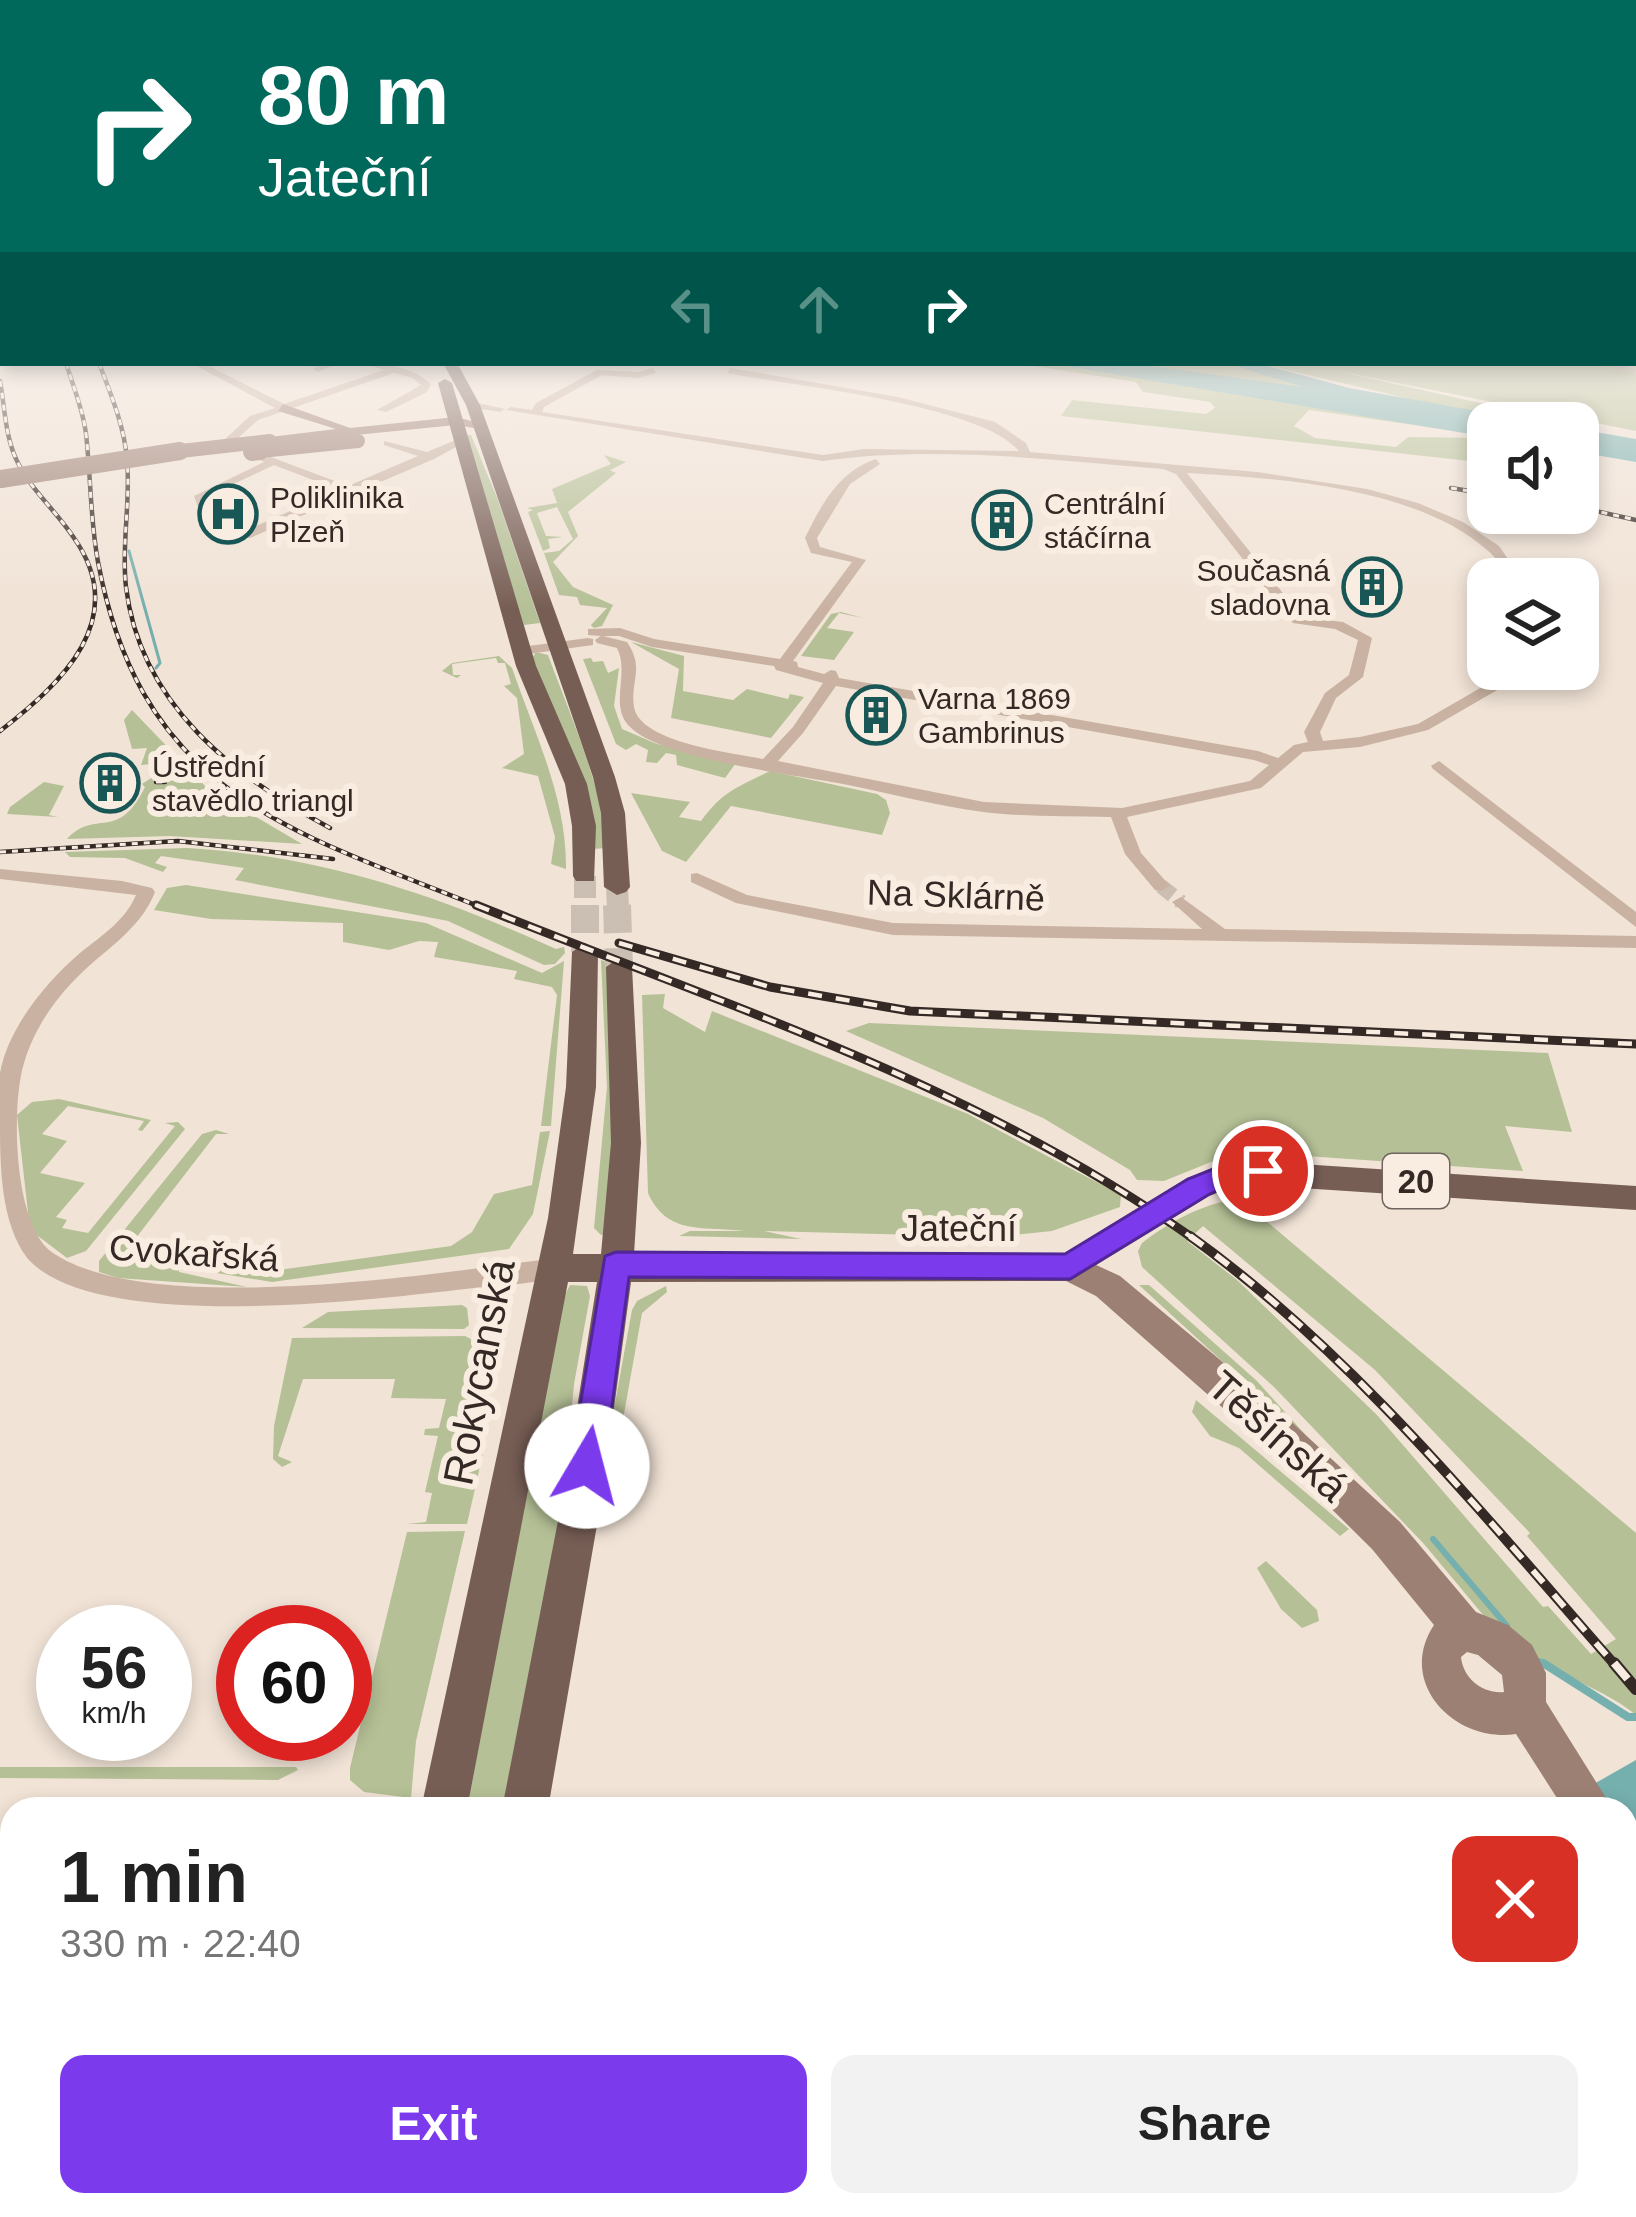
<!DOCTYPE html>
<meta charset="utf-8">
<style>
body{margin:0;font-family:Arial,sans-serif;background:#f2f2f2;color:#222;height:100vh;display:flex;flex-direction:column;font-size:45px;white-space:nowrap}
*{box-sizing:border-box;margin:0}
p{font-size:39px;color:#767676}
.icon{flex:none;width:66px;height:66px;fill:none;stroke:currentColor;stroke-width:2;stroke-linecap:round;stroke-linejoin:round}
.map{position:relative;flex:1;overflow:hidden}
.panel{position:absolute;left:0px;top:1797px;width:1638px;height:420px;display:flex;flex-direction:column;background:#fff;border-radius:36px 36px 0 0;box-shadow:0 6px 18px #0003}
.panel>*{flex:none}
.banner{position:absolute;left:0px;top:0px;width:1638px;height:366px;box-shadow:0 6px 18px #0003;background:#00695c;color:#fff;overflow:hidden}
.controls{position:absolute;left:1467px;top:402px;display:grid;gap:24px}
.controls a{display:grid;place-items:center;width:132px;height:132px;border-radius:24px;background:#fff;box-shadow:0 6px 18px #0003;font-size:60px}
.speed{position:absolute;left:36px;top:1605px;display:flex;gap:24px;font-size:60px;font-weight:700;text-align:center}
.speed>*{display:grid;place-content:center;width:156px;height:156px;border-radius:50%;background:#fff;box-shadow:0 6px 18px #0003;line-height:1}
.speed small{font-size:30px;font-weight:400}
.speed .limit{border:18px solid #d22;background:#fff;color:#111}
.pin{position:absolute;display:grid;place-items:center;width:102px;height:102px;color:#fff;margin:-51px;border:6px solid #fff;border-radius:50%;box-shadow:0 3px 12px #0007}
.me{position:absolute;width:132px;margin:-66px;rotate:8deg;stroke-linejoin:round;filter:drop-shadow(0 0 9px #0008)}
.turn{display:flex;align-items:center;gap:42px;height:252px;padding:0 60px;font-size:54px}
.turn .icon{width:156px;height:156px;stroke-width:2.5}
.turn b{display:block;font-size:84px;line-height:102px}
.lanes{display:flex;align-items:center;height:114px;padding:0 60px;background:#0003;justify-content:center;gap:60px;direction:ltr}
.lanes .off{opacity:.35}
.round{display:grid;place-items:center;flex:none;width:126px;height:126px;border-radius:24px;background:#f2f2f2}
.overview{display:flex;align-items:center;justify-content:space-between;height:204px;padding:0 60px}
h1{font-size:72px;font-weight:600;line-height:90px}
.action{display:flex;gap:24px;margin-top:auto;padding:24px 60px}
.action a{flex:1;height:138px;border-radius:24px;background:#7c3aed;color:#fff;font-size:48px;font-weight:600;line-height:138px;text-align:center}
.action a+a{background:#f2f2f2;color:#222}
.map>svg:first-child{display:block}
.green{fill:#b5c096;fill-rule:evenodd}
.water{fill:#75afae}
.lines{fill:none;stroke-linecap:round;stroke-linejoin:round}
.stream-far2{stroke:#75afae;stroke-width:3}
.stream-far1{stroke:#75afae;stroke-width:6}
.stream{stroke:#75afae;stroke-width:8}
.street-tunnel{stroke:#cbbeb3;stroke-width:15;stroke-dasharray:15 8;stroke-linecap:butt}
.primary-tunnel-far1{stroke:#cbbeb3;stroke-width:22;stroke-dasharray:22 10;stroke-linecap:butt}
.primary-tunnel{stroke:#cbbeb3;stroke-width:28;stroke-dasharray:28 15;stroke-linecap:butt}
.street{fill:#c9b2a2;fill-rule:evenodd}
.secondary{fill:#9d8074;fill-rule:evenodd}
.primary{fill:#775e55;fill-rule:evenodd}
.rail-far3-casing{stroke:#342925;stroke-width:4.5}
.rail-far2-casing{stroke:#342925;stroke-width:9}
.rail-far1-casing{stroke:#342925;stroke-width:10}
.rail-casing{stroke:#342925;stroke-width:12}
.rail-far3{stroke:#f9ede2;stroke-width:3;stroke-dasharray:6;stroke-linecap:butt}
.rail-far2{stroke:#f9ede2;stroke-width:4.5;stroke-dasharray:14;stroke-linecap:butt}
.rail-far1{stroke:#f9ede2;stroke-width:6;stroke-dasharray:16;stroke-linecap:butt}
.rail{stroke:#f9ede2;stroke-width:8;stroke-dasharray:21;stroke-linecap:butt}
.secondary-bridge-far1{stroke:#9d8074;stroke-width:14}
.secondary-bridge{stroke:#9d8074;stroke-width:18}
.route{fill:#7c3aed;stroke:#51269a;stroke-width:3}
.labels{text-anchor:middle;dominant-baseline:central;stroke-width:12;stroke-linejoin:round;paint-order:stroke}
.far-poi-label{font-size:30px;fill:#342925;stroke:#f9ede2;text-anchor:start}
.shield{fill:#f9ede2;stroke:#6f645e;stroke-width:3}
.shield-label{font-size:33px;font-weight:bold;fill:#342925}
.street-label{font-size:36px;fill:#342925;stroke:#f9ede2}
.near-street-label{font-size:42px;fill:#342925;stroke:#f9ede2}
</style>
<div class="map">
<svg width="1636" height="2217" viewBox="0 0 1636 2217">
<rect width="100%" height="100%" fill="#f1e3d6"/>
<!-- green -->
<g class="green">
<polygon points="1014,363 1047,363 1400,419 1448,430 1309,410 1294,426 1315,438 1396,447 1408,437 1488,438 1488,463 1061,416 1072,400 1206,414 1215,408 1210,402 1143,392 1136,382"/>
<polygon points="1129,363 1224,363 1303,387 1298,389"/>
<polygon points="1257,363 1581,363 1636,370 1636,431 1328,369 1569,423 1440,406"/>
<polygon points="465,435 471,435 498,500 540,623 524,625"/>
<polygon points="604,455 626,462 610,470 616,473 568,512 578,536 553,562 573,587 613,605 602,626 594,628 591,625 607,608 580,605 577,597 559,595 544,553 559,551 573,539 557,507 537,513 546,536 563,537 548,539 550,548 543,551 528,512 533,510 527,508 557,503 552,489 611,464"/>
<polygon points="841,612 863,618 839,613 827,628 854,632 834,660 801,656 831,614"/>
<polygon points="631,642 684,656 683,691 733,700 747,689 788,699 790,694 804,697 771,738 671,718 679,669"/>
<path d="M536 652 548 655C573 723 598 775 608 848L592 849 531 660Z"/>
<path d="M499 656 512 668C535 735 567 798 566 869L551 864 555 837 538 776 502 768 524 754 517 698 504 686 511 684 505 663H498L496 658 452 664 453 675H461L457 678 442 671 452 663Z"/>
<polygon points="591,658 593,662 603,661 608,673 619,668 614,706 622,729 657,744 736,763 725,778 677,765 676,755 666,753 657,763 646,762 648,750 636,744 626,750 616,744 583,659"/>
<path d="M132 710 207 788 302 844 170 836 67 839C95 808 118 843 145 787L142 784 159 773 151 771V764L141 765 147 748 132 749 124 720Z"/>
<path d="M770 771 877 794 886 800 890 813 882 835 731 806 686 862 662 851 631 793 690 802 679 817 701 821C723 791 736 788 770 771Z"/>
<polygon points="44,782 64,786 49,815 58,817 7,814 10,807"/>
<path d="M187 848C322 856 434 894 556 949L564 947 565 953 555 964 544 965 448 921 235 880 244 868 161 856 155 863 167 867 163 872 125 858 70 857 65 852Z"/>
<polygon points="186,885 426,923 542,973 564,961 551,1126 541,1126 557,995 552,987 514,979 517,971 434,957 438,942 419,941 389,950 343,942 343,923 211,919 154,910 167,888"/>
<polygon points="601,960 610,963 614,1093 607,1234 601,1235 594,1228 607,1087"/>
<path d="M665 994 663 1008 705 1032 712 1011 968 1114 1121 1195 1120 1207 1052 1231 996 1237 764 1231 801 1239 679 1236 690 1231H744C704 1226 667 1236 648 1193L642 995Z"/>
<polygon points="869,1023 1548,1053 1572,1132 1505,1126 1523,1171 1262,1153 1211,1162 1164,1181 1137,1180 1130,1170 1043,1118 846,1031"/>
<polygon points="59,1099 151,1120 142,1131 138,1130 144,1121 68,1106 42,1134 67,1141 40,1173 85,1183 56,1217 67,1220 62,1228 88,1233 175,1126 165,1123 178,1122 185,1129 86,1251 67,1258 30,1230 17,1115 32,1102"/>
<polygon points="216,1130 229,1134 216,1134 129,1247 180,1259 179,1272 247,1287 118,1278 99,1272 99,1261 202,1134"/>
<polygon points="550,1131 533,1214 509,1249 272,1282 186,1268 188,1260 250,1274 451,1246 472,1232 494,1194 532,1185 540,1132"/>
<path d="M1270 1195 1271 1207 1264 1201 1253 1210 1636 1533V1715C1608 1692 1575 1683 1545 1661L1528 1669 1424 1544 1274 1387 1142 1267 1138 1251 1142 1243C1183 1212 1219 1197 1270 1195ZM1203 1226 1375 1370 1530 1533 1527 1536 1616 1639 1591 1654 1548 1606 1543 1607 1377 1415 1237 1280 1187 1241Z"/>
<polygon points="570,1285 587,1286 590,1296 574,1384 562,1513 509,1809 462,1809 561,1303"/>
<polygon points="1139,1285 1149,1285 1257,1381 1321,1452"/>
<polygon points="666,1286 667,1292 642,1313 622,1425 611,1425 632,1310 637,1301"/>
<polygon points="462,1305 467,1308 469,1325 464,1329 302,1328 328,1312"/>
<polygon points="465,1336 471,1339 483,1453 467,1524 407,1524 426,1522 432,1493 425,1492 438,1436 424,1435 425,1429 439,1428 446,1399 391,1398 395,1379 303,1379 278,1456 292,1462 282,1467 273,1459 274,1426 292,1338"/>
<polygon points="1196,1400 1349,1529 1340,1536 1239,1448 1210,1436 1192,1412"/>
<polygon points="465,1531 416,1741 411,1798 364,1792 350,1780 350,1768 407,1532"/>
<polygon points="1266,1561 1317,1610 1319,1621 1302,1628 1281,1609 1257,1568"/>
<polygon points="0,1767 296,1767 298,1770 278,1780 0,1778"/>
<polygon points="1626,2080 1636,2082 1636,2217 516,2217 521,2205 1626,2205"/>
<polygon points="0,2095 12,2095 12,2205 268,2205 265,2217 0,2217"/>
</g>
<!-- water -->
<g class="water">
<polygon points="1047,363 1129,363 1303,387 1224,363 1257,363 1349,388 1544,423 1488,423 1488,437"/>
<polygon points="1578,429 1636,439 1636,462 1578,452"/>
<polygon points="1636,1760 1636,1867 1626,1873 1626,1809 1550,1809"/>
</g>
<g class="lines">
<!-- stream-far2 -->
<polyline class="stream-far2" points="129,551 160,663 156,668"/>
<!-- stream-far1 -->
<g class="stream-far1">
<polyline points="1433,1539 1507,1626"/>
<polyline points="1539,1661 1548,1666"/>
</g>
<!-- stream -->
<polyline class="stream" points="1543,1663 1628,1717 1636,1717"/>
<!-- street-tunnel -->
<polyline class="street-tunnel" points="1161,886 1181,902"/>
<!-- primary-tunnel-far1 -->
<g class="primary-tunnel-far1">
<polyline points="585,876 585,908"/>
<polyline points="617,887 618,908"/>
</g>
<!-- primary-tunnel -->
<g class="primary-tunnel">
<polyline points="585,905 585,952"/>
<polyline points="617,905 619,967"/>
</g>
<!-- street -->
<g class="street">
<path d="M191 363H203L284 404 384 370 363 363C386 363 414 368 431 384L427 392 386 412 377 410 421 385 413 378 394 373 258 420 237 439 263 454 348 486 418 456 384 445V441L427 452 458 439 467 441 434 459 250 538 210 539 194 496 264 462 225 439 250 416 275 408ZM274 465 339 490 244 531 219 532 206 497Z"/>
<polygon points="326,363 340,363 318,372 313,369"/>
<polygon points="1592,363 1636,365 1636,371 1597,366"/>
<path d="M653 368 656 373 638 378 602 375 544 407 542 412 823 455 864 449 1019 451C980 404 792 386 727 373L730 368 898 397 995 422 1026 443 1030 452 1257 472 1367 489 1418 503 1463 522 1499 546 1522 579H1510C1503 569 1496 557 1487 550 1416 487 1278 478 1187 473L1302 617 1343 622 1372 638 1363 677 1336 698 1320 732 1323 741 1360 737 1418 724 1489 683 1498 669H1512L1499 689 1428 730 1360 747 1303 752 1261 788 1127 817 1141 853 1170 886 1161 891 1155 890 1125 854 1111 817C1068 816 1024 817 983 812 938 806 893 794 848 785 799 775 661 760 629 726 609 705 630 673 617 648L597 643 595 640 601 636 588 635V629L620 628 654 639 780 659 852 562 811 553 805 538C821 505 839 471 876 459L880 464 850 484 817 538 820 547 866 560 793 661 797 662 798 667 824 674 831 670 836 671 839 678 1258 751 1278 758 1294 745 1308 742 1304 732 1325 693 1349 675 1358 640 1335 629 1293 623 1176 474 1163 469C1051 460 935 445 823 461L506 410 511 407 532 410 536 403 597 370 638 372ZM603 636H619L652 647 774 666 776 670 823 683 793 727 763 759C734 753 640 743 634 707 630 680 645 669 627 642ZM836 686 1254 760 1269 765 1250 781 1122 808 984 802 778 761 803 733Z"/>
<polygon points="473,402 505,409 500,412 469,407"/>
<polygon points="588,638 593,639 593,645 521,655 514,651 521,647"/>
<polygon points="1439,761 1636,912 1636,927 1433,769 1431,766"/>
<path d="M0 869 122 881 152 888 155 892C142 925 115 943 89 966 60 992 35 1025 24 1063 11 1105 13 1227 53 1253 151 1319 438 1273 556 1258L564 1261 568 1268 564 1275C534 1285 497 1285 465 1289 370 1300 96 1334 28 1259 0 1223 0 1164 0 1119 0 1104 0 1088 0 1073 8 1028 46 982 80 953 101 936 125 921 136 895L0 879Z"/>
<polygon points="697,873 747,895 893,923 1202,929 1172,902 1181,897 1225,929 1636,936 1636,948 893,935 736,903 691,882 691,874"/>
</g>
<!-- secondary -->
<g class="secondary">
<polygon points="283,404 350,428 456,417 487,425 480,429 456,425 265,444 263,441 270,437 336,429 278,411"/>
<path d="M1070 1253 1120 1276 1262 1395 1400 1522 1476 1612 1508 1625 1532 1645 1546 1673V1702L1613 1809H1564L1516 1734C1454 1743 1396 1682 1434 1625L1372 1549 1283 1461 1096 1296 1058 1277 1053 1267 1058 1257ZM1467 1652 1478 1655 1502 1675 1504 1692C1482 1694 1463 1678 1461 1657Z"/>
<polygon points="1626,1849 1636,1854 1636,1916 1626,1912"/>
</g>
<!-- primary -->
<g class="primary">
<rect x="0" y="306" width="3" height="8"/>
<polygon points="443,363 457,363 480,405 615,777 625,813 630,887 626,892 617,895 604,887 601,813 593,777 466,405"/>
<polygon points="445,379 452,383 536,666 587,784 596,826 594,881 576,881 573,876 572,826 565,784 516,666 438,383"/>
<polygon points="585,943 598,952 596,1087 573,1254 601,1254 611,1143 606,967 619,958 632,967 641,1143 634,1254 1065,1253 1187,1178 1240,1160 1636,1186 1636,1210 1241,1184 1209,1196 1070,1281 631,1282 603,1490 548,1809 502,1809 564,1490 597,1282 568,1282 467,1809 421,1809 548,1218 566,1087 572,952"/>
<polygon points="334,2205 388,2205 386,2217 332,2217"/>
<polygon points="432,2205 486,2205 484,2217 430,2217"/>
</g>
<!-- rail-far3 casing -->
<g class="rail-far3-casing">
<g id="rail-far3">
<path d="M66 363C73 386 83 409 86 434 91 477 90 519 98 562 142 794 288 830 483 908"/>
<path d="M99 363C111 395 124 425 127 459 131 502 121 545 126 587 140 704 233 776 330 828"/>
<path d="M0 381C5 408 5 438 18 463 32 491 57 512 74 538 131 619 62 683 0 731"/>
<polyline points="1451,488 1488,494"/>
<polyline points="1578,507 1636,520"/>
<polyline points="156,782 165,782"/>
<polyline points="0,852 178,841 333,859"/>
</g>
</g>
<!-- rail-far2 casing -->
<g class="rail-far2-casing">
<g id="rail-far2">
<path d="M476 905C726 1006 971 1082 1194 1239"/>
<polyline points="619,943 770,987 910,1011 1636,1044"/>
</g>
</g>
<!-- rail-far1 casing -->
<g class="rail-far1-casing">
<path id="rail-far1" d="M1190 1236C1353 1353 1484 1516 1616 1666"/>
</g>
<!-- rail casing -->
<g class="rail-casing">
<polyline id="rail" points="1614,1663 1636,1689"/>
</g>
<!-- rail-far3 -->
<use href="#rail-far3" class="rail-far3"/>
<!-- rail-far2 -->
<use href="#rail-far2" class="rail-far2"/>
<!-- rail-far1 -->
<use href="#rail-far1" class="rail-far1"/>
<!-- rail -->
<use href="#rail" class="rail"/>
<!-- secondary-bridge-far1 -->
<g class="secondary-bridge-far1">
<polyline points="252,452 358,441"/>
<polyline points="154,454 270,441"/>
</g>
<!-- secondary-bridge -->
<g class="secondary-bridge">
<polyline points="252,452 260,451"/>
<polyline points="1,479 180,451"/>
</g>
</g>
<!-- sky -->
<linearGradient id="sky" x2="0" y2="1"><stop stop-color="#7ab2d1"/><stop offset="0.49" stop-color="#f9f2ed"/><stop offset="1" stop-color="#f9f2ed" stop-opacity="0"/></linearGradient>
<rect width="1636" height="610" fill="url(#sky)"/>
<!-- route -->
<polygon class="route" points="1263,1160 1273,1163 1278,1171 1273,1179 1227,1186 1208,1195 1070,1279 629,1277 604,1466 599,1477 587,1482 575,1477 570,1466 605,1256 616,1252 1065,1254 1188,1179 1223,1165"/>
<!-- icons -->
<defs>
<g id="hospital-ring" transform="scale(3)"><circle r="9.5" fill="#f9ede2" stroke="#195656" stroke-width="1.5"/><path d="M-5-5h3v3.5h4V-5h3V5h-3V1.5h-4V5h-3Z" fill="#195656"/></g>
<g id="building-ring" transform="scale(3)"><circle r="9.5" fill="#f9ede2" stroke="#195656" stroke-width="1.5"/><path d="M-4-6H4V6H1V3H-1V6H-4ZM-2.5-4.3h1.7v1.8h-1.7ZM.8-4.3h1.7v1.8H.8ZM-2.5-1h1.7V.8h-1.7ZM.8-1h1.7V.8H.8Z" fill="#195656"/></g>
</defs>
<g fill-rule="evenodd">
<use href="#hospital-ring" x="228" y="514"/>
<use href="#building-ring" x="1002" y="520"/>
<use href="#building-ring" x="1372" y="587"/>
<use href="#building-ring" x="876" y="715"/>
<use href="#building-ring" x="110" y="783"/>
</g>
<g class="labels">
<!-- far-poi labels -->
<g class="far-poi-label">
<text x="270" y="497">Poliklinika<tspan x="270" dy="34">Plzeň</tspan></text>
<text x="1044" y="503">Centrální<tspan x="1044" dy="34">stáčírna</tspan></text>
<text x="1330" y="570" text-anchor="end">Současná<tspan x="1330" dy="34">sladovna</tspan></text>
<text x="918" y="698">Varna 1869<tspan x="918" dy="34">Gambrinus</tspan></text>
<text x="152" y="766">Ústřední<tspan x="152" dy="34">stavědlo triangl</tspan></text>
</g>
<!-- shield labels -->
<rect class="shield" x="1383" y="1154" width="66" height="54" rx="9"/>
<g class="shield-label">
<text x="1416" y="1181">20</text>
</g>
<!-- street labels -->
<g class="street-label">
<text transform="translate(956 895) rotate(2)">Na Sklárně</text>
<text x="959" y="1228">Jateční</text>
<text transform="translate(194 1253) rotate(4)">Cvokařská</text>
</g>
<!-- near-street labels -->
<g class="near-street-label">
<text transform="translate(479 1372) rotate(-79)">Rokycanská</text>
<text transform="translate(1278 1436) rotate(42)">Těšínská</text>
</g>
</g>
</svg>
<div class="controls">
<a><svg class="icon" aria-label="sound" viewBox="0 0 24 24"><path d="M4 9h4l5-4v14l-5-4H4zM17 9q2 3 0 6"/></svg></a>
<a><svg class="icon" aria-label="layers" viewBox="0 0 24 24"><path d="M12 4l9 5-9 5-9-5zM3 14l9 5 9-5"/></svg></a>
</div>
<div class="speed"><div>56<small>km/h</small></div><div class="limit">60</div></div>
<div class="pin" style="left:1263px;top:1171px;background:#d93025"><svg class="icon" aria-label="arrive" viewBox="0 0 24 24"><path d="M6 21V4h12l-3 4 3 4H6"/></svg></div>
<svg class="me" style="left:587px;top:1466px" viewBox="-20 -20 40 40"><circle r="19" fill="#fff"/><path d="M0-13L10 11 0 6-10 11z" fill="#7c3aed"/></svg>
<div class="banner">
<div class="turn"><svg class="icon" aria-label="right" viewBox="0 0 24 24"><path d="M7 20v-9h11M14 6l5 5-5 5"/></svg><div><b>80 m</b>Jateční</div></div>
<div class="lanes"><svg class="icon off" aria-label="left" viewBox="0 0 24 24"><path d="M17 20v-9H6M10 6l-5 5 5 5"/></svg><svg class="icon off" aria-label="ahead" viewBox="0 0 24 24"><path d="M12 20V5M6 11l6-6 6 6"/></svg><svg class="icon" aria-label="right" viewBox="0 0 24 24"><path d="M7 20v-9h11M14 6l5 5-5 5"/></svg></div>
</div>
<section class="panel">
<div class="overview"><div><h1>1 min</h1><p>330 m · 22:40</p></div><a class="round" style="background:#d93025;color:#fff"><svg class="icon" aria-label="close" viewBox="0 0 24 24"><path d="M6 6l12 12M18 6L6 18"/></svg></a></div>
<div class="action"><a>Exit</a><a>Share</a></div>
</section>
</div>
